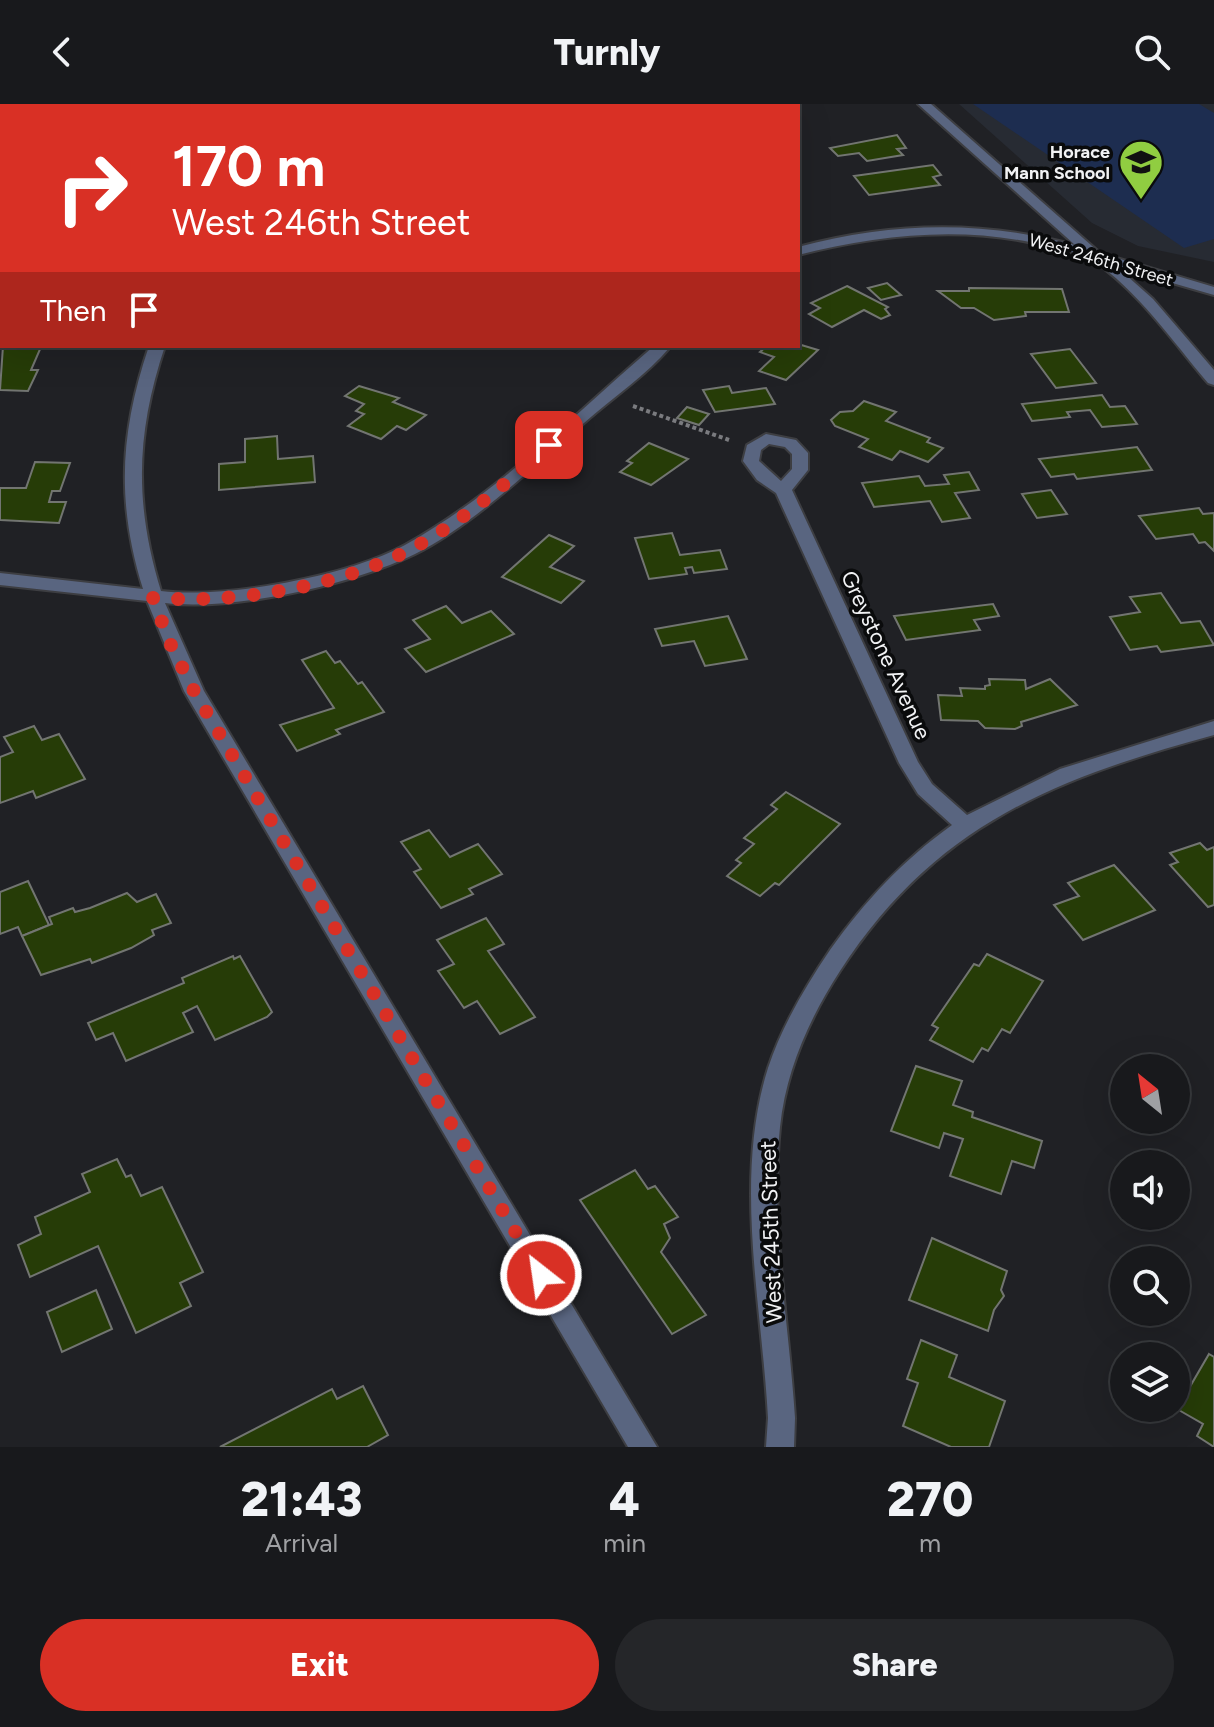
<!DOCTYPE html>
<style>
body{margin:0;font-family:Figtree,sans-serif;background:#252629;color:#f1f3f6;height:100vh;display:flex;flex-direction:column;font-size:30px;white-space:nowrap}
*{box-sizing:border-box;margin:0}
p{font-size:26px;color:#9fa0a3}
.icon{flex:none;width:44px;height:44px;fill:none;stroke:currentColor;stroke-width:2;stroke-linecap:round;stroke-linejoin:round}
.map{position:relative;height:1343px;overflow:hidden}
.panel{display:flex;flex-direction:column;background:#18191c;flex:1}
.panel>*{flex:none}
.guide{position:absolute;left:0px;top:0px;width:800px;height:244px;box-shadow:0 8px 32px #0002,0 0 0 2px #36383b;background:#d93025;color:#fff;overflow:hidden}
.needle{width:52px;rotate:330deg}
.controls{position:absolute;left:1110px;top:950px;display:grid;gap:16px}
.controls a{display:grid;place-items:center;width:80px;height:80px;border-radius:50%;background:#18191c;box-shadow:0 8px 32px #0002,0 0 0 2px #36383b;font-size:40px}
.pin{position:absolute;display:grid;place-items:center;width:68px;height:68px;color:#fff;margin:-34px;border-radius:16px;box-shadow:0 4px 12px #0006}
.me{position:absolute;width:88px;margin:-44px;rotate:330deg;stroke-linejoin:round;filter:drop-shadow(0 0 6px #0008)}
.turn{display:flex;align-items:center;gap:28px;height:168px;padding:0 40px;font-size:36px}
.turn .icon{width:104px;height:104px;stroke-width:2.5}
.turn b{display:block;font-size:56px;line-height:68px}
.then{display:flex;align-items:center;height:76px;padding:0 40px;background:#0003;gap:16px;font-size:30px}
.eta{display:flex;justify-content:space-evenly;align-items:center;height:136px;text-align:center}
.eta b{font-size:48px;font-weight:800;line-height:56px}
.primary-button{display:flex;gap:16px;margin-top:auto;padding:16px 40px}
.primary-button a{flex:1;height:92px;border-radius:48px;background:#d93025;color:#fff;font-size:32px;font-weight:800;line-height:92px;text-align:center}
.primary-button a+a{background:#252629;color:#f1f3f6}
header{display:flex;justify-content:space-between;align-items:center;height:104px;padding:0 40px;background:#18191c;font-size:36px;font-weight:800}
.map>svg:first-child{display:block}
.built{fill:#272b33}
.green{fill:#1d2d50}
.building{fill:#263c07;stroke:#727571;stroke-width:2}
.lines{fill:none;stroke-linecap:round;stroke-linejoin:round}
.minor-casing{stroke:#3d3e42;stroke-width:4}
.path{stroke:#7a7b7f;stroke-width:4;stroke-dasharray:4 3;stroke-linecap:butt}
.minor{fill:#596580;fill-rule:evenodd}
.route{stroke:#d93025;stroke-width:14;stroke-dasharray:0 25.2}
.labels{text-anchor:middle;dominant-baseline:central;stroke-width:7;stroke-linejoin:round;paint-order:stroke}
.far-poi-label{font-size:18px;font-weight:bold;fill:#f1f2f4;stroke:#0a0b0c;text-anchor:end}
.far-street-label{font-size:18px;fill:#f1f2f4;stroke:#0a0b0c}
.street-label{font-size:22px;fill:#f1f2f4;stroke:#0a0b0c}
</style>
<header><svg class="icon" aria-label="back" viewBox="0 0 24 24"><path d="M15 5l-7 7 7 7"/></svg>Turnly<svg class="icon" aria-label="search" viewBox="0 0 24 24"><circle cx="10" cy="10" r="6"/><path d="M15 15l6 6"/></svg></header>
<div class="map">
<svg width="1214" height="1343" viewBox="0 0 1214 1343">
<rect width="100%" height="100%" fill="#202125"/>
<!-- built -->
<polygon class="built" points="959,0 1214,0 1214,158 1138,142 1092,119"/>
<!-- green -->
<polygon class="green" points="973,0 1199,0 1214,9 1214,135 1184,144"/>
<!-- building -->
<g class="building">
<polygon points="897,31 906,44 897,45 903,51 867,57 859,49 838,52 830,44"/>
<polygon points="933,61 941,71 933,73 940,81 869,91 854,72"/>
<polygon points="887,179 901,191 881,196 868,184"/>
<polygon points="847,182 888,203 885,205 890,211 881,215 864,206 832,223 809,210 820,204 811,199"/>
<polygon points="969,184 1062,185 1069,208 1025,208 1026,212 994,216 974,204 961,204 938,187 969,187"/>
<polygon points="798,240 818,246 786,276 759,267 774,253 760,248 767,242"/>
<polygon points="3,242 41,243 31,266 38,266 28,287 0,286"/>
<polygon points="1070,245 1090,271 1096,279 1056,284 1031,250"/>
<polygon points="359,282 399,294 393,298 426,311 406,326 397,322 381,335 348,322 364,310 356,307 364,300 345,292"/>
<polygon points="729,282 732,289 766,284 775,300 715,308 703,286"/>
<polygon points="1102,291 1110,303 1125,302 1137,320 1102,323 1090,306 1067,308 1070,313 1032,317 1022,300"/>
<polygon points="864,297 896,308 886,317 930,334 927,338 943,344 928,358 900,347 892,356 859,343 868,335 835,322 831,316 840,308 853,307"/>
<polygon points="687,303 709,310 699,321 677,314"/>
<polygon points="277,332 278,355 313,352 315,378 219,386 219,360 245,358 245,335"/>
<polygon points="649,339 688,355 651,381 620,368 632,359 627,357"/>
<polygon points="1137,343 1152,366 1077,375 1074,370 1051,373 1039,355"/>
<polygon points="35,358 70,359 60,387 52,387 49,398 66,398 59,419 0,416 0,384 26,384"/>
<polygon points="969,368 979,386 955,389 970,414 942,418 930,397 874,403 862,379 919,372 925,382 949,380 944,371"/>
<polygon points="1051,386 1067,410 1037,414 1022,390"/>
<polygon points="1199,404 1203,410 1214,409 1214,447 1205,438 1199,439 1193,430 1156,435 1139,412"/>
<polygon points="672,429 680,451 720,446 727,465 694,469 692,463 685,464 687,470 649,475 635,434"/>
<polygon points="549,431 574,442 550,463 584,477 561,499 502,473"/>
<polygon points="1161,489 1181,519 1200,517 1214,541 1161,548 1157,542 1130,546 1110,513 1140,508 1130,493"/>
<polygon points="993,500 999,512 974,516 980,526 906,536 894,512"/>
<polygon points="446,502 462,519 491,507 514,530 426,568 405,545 430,535 413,516"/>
<polygon points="728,512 747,555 705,562 694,537 662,542 655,525"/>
<polygon points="326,547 335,559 340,557 358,580 362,578 384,608 336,626 340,630 297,647 280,621 334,604 302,556"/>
<polygon points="989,575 1025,576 1026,585 1050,575 1077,601 1021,618 1022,622 1015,625 985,624 978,617 941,616 938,591 962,592 960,584 985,585 985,582 990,581"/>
<polygon points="34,622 42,636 59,630 85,675 36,694 33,687 0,699 0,653 13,648 4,633"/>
<polygon points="786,688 840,720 779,781 775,779 760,792 727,772 741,759 736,756 754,740 744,734 777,705 771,701"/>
<polygon points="429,726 450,753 478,740 502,770 469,785 473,790 441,804 414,768 421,765 401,738"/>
<polygon points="1200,739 1207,746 1214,743 1214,801 1208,803 1170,761 1178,758 1170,749"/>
<polygon points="1114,761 1155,806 1083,836 1054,801 1079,792 1068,779"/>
<polygon points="28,777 49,821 22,832 18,823 0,830 0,788"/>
<polygon points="127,789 137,798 156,790 171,819 152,826 154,831 131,844 92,859 90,855 41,871 22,832 52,820 49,813 73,804 75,808 90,804"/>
<polygon points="486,814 504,840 488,847 535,913 500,930 477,897 464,904 438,867 454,860 437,836"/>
<polygon points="987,850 1043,877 1010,929 1002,925 988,947 982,944 973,958 930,936 938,924 932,921 974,860 979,862"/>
<polygon points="233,852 234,855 240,852 272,908 267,913 215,936 197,902 183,909 193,928 126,957 113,929 96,936 88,919 184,879 182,874"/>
<polygon points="916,962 962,977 953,1001 973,1008 972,1013 1042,1037 1034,1064 1012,1057 1001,1090 950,1072 963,1035 944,1029 939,1044 891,1027"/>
<polygon points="117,1055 126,1073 131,1071 141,1092 162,1083 203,1168 180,1179 191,1202 136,1229 98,1142 30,1173 18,1141 41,1130 35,1113 90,1088 82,1070"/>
<polygon points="635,1066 648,1085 655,1082 678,1113 664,1120 670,1134 661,1148 706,1211 672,1230 580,1096"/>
<polygon points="932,1134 1007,1167 1001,1186 1004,1192 994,1206 988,1227 909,1196"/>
<polygon points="96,1186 112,1225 62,1248 47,1208"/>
<polygon points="921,1236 957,1251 949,1273 1005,1297 989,1343 951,1343 903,1322 918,1279 907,1275"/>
<polygon points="1209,1250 1214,1253 1214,1343 1197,1332 1203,1320 1177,1305"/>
<polygon points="363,1282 388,1331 367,1343 220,1343 332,1285 337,1295"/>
</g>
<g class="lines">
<!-- minor casing -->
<g class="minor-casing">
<g id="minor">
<polygon points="383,0 402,0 403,2 384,2"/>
<path d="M918 0H931L1100 149 1214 183V191L1117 163 1153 195 1214 266V281L1208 279C1174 239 1136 184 1092 156 1081 149 1063 146 1051 143 967 121 881 130 798 151V143C891 118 982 116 1075 141Z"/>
<path d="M149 242H165C136 329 134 399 161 487 226 495 348 472 405 441 497 390 575 310 654 242H671C647 271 612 294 584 319 534 362 473 421 415 450 351 481 235 507 165 499L204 587 657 1343H628L184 587 147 497 0 481V469L143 485C116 398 120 328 149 242Z"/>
<path d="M766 330 796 336 808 349V366L792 386 918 658 932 680 967 711 1060 665 1214 617V631C1053 675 935 721 840 867 809 915 786 966 780 1023 770 1120 789 1218 795 1314L794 1343H766L768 1314C762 1201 733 1075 768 964 782 922 805 883 830 846 865 797 903 756 952 721L918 690 899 659 776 389 757 376 743 357 747 341ZM769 340 785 343 792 350V365L781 377 759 357 761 346Z"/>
</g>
</g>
<!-- path -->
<polyline class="path" points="633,302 729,336"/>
<!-- minor -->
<use href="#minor" class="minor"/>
</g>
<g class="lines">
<!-- route -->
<path class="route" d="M541 1171 194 587 169 537 153 494C234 500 341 483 413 444 463 417 507 379 549 341"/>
</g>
<!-- icons -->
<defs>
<g id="school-pin" transform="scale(2.3)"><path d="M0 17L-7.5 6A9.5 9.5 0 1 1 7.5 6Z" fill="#90cd41" stroke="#0a0b0c"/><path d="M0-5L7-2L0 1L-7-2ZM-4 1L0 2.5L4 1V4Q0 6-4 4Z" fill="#111"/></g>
</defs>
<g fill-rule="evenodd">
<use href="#school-pin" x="1141" y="58"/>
</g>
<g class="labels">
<!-- far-poi labels -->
<g class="far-poi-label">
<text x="1110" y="48">Horace<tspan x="1110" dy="21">Mann School</tspan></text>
</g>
<!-- far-street labels -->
<g class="far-street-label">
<text transform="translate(1101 156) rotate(16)">West 246th Street</text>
</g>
<!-- street labels -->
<g class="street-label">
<text transform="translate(886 551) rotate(65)">Greystone Avenue</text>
<text transform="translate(771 1128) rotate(-92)">West 245th Street</text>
</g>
</g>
</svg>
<div class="controls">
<a><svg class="needle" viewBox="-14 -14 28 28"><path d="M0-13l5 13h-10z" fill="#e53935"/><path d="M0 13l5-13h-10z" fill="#9fa0a3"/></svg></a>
<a><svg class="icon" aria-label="sound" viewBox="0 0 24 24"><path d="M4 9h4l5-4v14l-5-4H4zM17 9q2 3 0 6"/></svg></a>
<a><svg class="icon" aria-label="search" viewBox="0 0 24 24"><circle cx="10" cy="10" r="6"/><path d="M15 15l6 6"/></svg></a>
<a><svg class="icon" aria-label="layers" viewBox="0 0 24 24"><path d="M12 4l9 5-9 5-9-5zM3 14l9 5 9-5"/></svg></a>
</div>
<div class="pin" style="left:549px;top:341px;background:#d93025"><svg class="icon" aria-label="arrive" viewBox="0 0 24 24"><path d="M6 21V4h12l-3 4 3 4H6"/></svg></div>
<svg class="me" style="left:541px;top:1171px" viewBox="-20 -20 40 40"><circle r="17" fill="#d93025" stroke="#fff" stroke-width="3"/><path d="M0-11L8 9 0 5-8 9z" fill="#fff"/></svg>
<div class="guide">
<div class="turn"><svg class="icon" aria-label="right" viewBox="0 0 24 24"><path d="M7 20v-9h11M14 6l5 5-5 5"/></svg><div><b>170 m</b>West 246th Street</div></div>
<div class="then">Then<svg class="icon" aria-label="arrive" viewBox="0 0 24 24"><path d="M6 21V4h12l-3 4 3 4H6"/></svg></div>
</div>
</div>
<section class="panel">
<div class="eta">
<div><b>21:43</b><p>Arrival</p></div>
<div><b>4</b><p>min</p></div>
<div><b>270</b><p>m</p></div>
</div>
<div class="primary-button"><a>Exit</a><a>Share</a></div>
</section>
